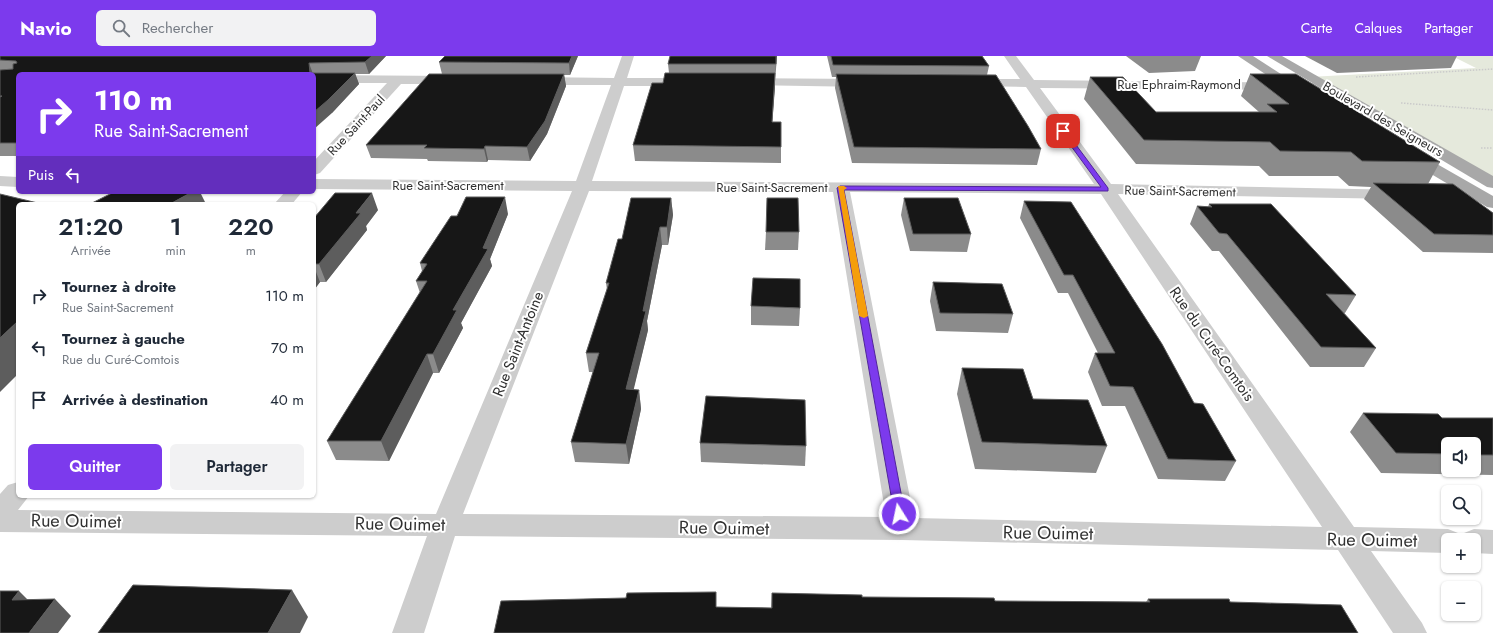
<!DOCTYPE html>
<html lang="fr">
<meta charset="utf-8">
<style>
body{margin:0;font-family:Jost,sans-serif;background:#f2f2f3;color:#1f2937;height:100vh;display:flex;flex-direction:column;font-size:15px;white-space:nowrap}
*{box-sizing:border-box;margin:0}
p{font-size:13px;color:#747a83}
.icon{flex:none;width:22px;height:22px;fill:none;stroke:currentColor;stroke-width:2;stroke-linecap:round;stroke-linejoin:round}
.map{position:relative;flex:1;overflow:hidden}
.panel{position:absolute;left:16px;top:146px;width:300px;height:296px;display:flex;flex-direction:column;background:#fff;border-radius:6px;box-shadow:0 1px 3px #0004}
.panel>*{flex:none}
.hud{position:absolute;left:16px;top:16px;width:300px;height:122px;border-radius:6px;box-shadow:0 1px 3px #0004;background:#7c3aed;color:#fff;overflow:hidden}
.buttons{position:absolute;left:1441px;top:381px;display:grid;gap:8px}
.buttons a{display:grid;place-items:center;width:40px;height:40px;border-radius:6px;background:#fff;box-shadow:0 1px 3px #0004;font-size:20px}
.pin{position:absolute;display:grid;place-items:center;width:34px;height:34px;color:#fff;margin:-17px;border-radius:8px;box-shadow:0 2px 6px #0006}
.me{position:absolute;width:44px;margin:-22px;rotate:350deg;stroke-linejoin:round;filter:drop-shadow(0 0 3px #0008)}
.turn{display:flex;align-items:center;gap:14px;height:84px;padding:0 12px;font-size:18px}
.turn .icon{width:52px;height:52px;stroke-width:2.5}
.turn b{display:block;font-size:28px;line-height:34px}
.then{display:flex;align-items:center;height:38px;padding:0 12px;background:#0003;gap:8px;font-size:15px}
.eta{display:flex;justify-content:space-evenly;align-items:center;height:68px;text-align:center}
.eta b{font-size:24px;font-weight:600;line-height:28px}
.action{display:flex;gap:8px;margin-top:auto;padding:8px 12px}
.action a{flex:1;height:46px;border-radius:6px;background:#7c3aed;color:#fff;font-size:16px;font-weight:600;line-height:46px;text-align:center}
.action a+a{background:#f2f2f3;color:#1f2937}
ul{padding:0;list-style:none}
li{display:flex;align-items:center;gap:12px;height:52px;padding:0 12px}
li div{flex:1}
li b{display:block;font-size:15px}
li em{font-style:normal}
header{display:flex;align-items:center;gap:24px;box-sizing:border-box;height:56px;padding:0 20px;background:#7c3aed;color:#fff}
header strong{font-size:19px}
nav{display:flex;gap:22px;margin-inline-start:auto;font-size:14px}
.search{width:280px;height:36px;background:#f2f2f3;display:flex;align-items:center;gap:10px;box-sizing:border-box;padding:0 14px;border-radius:6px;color:#747a83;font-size:15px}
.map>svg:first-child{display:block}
.green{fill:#e5e9dc}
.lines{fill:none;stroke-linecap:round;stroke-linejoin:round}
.path{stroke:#cacaca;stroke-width:1.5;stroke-dasharray:1.5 1.5;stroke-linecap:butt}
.minor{fill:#cdcdcd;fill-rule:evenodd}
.major{fill:#a8a8a8;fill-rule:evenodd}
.wall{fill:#8b8b8b;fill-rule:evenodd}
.shaded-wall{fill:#5d5d5d}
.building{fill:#171717;stroke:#5d5d5d}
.route{fill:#7c3aed;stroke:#51269a}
.slow{fill:#f59e0b}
.labels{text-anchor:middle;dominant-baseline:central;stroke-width:4;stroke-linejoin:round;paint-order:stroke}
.far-street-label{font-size:13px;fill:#303030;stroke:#fff}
.street-label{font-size:15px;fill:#303030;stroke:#fff}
.near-street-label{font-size:18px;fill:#303030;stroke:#fff}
</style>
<header>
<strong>Navio</strong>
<div class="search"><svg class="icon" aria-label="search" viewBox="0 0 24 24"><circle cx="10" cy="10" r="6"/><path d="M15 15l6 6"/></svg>Rechercher</div>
<nav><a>Carte</a><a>Calques</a><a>Partager</a></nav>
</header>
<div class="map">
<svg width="1493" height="577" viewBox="0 0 1493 577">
<rect width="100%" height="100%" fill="#fff"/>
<!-- green -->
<polygon class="green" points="1452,0 1493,0 1493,127 1309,21 1476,12"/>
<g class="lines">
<!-- path -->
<g class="path">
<polyline points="1356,21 1493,13"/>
<polyline points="1401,47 1493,54"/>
<polyline points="1481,92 1493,92"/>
</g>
<!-- minor -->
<g class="minor">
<path d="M622 0H634L627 22H693L698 23 700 26 698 29 693 30H624L592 125 1094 128 1026 31 967 30 965 27 967 24 972 23H1020L1004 0H1016L1034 24 1330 27 1332 30 1330 33 1325 34 1040 32 1111 128 1404 134 1406 138 1404 142 1398 143 1118 138 1354 471 1448 473 1458 477 1461 482 1464 477 1474 473 1493 474V498L1474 497V484H1448V497L1371 495 1422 567 1427 577H1393L1338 494 902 484 455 480 424 577H392L427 480 0 476V438L8 429 18 426V440H29L18 454 436 458 572 135 314 133V123L576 125 611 29H536L529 25 536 21 614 22ZM589 135 833 136 886 461 463 458ZM850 136 1101 138 1322 471 914 462Z"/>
<polygon points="314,19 453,20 460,24 453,28 401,28 320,117 314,119 314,105 387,27 314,27"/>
<polygon points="746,22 865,23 870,24 872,27 870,30 865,31 741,29 739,26 741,23"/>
<polygon points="0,120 18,121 18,131 0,130"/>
<polygon points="285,136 302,136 292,148 274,148"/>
</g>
<!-- major -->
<g class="major">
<polygon points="1238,0 1253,0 1306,34 1304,37 1294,37"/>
<polygon points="1267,0 1282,0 1493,120 1493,132 1487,131"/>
<polygon points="1410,94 1416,96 1493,140 1493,152 1487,151 1404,102 1402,99 1404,96"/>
</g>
</g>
<!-- wall -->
<g class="wall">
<polygon points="0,0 386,0 369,18 355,18 359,28 332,57 18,18 18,100 0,100"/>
<polygon points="578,0 570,19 564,19 566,30 547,78 530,105 488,104 487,106 428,105 427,103 371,102 366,89 442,18 439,6"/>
<polygon points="777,0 772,66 781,91 781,107 635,105 633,89 663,27 669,17 668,8"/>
<polygon points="827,0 982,0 989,10 987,19 1041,93 1037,109 852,107 835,32 836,21 832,21"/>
<polygon points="1126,0 1201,0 1195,15 1149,17"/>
<polygon points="1305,0 1457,0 1451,12 1337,17"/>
<polygon points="1250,18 1440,106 1428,128 1493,157 1493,197 1423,196 1364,143 1371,131 1349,130 1338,120 1269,120 1259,110 1136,108 1084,43 1090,21 1156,56 1259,56 1241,40"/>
<polygon points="671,142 673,159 668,189 662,189 647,265 648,274 633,334 639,334 641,353 629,408 575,406 571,386 593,316 589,316 586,297 607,234 606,227 622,183"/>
<polygon points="904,142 971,178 967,196 910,195 901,159"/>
<polygon points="1024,145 1194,347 1236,405 1225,425 1158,423 1125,350 1102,350 1088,316 1095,297 1098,297 1068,237 1058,237 1020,162"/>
<polygon points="1209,148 1356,239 1345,257 1344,257 1376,292 1364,311 1310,311 1219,195 1212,195 1190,168 1197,150 1208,151"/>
<polygon points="378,154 366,170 367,174 326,226 320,226 314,234 314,162"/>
<polygon points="508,158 490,203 492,210 461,267 463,272 439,317 433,317 389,405 336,404 327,385 420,237 416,225 422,215 420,207"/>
<polygon points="766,176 799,176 798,194 765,194"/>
<polygon points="933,226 1013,258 1008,277 936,275 930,245"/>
<polygon points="751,250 800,252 799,270 751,269"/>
<polygon points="962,312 1033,343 1107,390 1096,417 975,413 957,338"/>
<path d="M1363 357 1442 362H1493V419L1381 417 1350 376ZM1448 388H1474V414H1448Z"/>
<polygon points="700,387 806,390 805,410 701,406"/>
<polygon points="772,537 862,541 995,545 1146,546 1148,543 1230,546 1358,577 717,551 771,552"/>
</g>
<!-- shaded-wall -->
<g class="shaded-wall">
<polygon points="372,0 386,0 369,18 365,6"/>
<polygon points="572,0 578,0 570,19 569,7"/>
<polygon points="776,0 777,0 775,21 776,8"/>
<polygon points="309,7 313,18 310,17"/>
<polygon points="355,17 359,28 332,57 314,73 314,56"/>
<polygon points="775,17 775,32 771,81 772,66"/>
<polygon points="564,18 566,30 547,78 530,105 527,91"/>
<polygon points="485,90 488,104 487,106 484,93"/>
<polygon points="192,136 200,136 206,148 170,148"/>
<polygon points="372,137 378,154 366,170 367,174 326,226 319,208 356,157"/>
<polygon points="505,141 508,158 490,203 492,210 461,267 463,272 439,317 433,298 453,254 483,192"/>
<polygon points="671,142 673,159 668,189 667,171"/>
<polygon points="660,171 662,189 647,265 648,274 629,353 626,333"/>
<polygon points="314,211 320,226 314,234"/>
<polygon points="18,265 18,318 0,336 0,282"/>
<polygon points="427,298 433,317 389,405 381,385"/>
<polygon points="639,334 641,353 629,408 626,388"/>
<polygon points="292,534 308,561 300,577 268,577"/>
<polygon points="19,535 35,551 12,544"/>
<polygon points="55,543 71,560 58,577 29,577"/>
</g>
<!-- building -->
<g class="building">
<polygon points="0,0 372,0 365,6 309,7 310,17 355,17 328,44 314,56 314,18 18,18 18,87 0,87 0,41 2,40 0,40 0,14 13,13 13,8 17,7 16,5 0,4"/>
<polygon points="445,0 572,0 569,7 439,6"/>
<polygon points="670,0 776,0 776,8 668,8"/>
<polygon points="831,0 982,0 989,10 833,9"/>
<polygon points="665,17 775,17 772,66 781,66 781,91 633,89 652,27 663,27"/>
<polygon points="429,18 564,18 545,65 527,91 485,90 484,93 424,92 427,89 366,89"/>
<polygon points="836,18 996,19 1028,70 1041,93 854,91"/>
<polygon points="1250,18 1296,18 1440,106 1362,105 1351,96 1280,95 1270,86 1144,84 1090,21 1123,21 1156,56 1277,56 1267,48 1289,48"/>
<polygon points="1373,127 1453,128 1493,157 1493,179 1434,178"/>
<polygon points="114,136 192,136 170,148 90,148"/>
<polygon points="335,137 372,137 356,157 361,157 319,208 314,208 314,162"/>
<polygon points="0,138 42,148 18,148 18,265 0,282"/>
<polygon points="466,141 505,141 483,192 488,193 453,254 457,254 433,298 427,298 381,385 327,385 427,225 416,225 427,208 420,207 451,160 457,160"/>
<polygon points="631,142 671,142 667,171 660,171 643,255 646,255 626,333 639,334 626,388 571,386 599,297 586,297 609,227 606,227 618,183 622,183"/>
<polygon points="767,142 798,142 799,176 766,176"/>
<polygon points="904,142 958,142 971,178 913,178"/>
<polygon points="1024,145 1071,146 1162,288 1194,347 1203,348 1236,405 1168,403 1133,331 1110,330 1095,297 1115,297 1073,219 1064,219"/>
<polygon points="1209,148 1271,148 1356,239 1326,238 1376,292 1321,291 1227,178 1219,177 1197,150 1212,151"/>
<polygon points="753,222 800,223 800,252 751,250"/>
<polygon points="933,226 1002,228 1013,258 940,257"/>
<polygon points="962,312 1023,313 1033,343 1088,344 1107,390 982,386"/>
<polygon points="706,340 805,344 806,390 700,387"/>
<polygon points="1363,357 1438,358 1442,362 1493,362 1493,399 1474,399 1474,388 1448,388 1448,398 1396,397"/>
<polygon points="133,529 292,534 268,577 98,577"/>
<polygon points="0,535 19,535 12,544 55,543 29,577 0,577"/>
<polygon points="716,536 716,551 772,552 772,537 862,539 862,541 994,542 995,545 1150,546 1148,543 1229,543 1230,546 1341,549 1358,577 494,577 501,545 626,542 627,537"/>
</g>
<!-- route -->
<polygon class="route" points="1061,74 1065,74 1108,132 1108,135 844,134 905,458 903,462 895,462 837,132 840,130 1101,131 1060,75"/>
<!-- slow -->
<polygon class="slow" points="838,130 844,130 847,132 844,134 868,260 864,262 859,260"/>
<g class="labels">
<!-- far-street labels -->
<g class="far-street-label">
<text x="1179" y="28">Rue Ephraim-Raymond</text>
<text transform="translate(1383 63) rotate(30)">Boulevard des Seigneurs</text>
<text transform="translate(356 69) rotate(-47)">Rue Saint-Paul</text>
<text x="448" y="129">Rue Saint-Sacrement</text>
<text x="772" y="131">Rue Saint-Sacrement</text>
<text transform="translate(1180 135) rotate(1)">Rue Saint-Sacrement</text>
</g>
<!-- street labels -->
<g class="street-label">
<text transform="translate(518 288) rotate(-68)">Rue Saint-Antoine</text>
<text transform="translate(1212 288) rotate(55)">Rue du Curé-Comtois</text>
</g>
<!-- near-street labels -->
<g class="near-street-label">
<text transform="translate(76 465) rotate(1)">Rue Ouimet</text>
<text transform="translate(400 468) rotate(1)">Rue Ouimet</text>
<text transform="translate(724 472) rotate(1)">Rue Ouimet</text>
<text transform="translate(1048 477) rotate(1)">Rue Ouimet</text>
<text transform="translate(1372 484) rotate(1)">Rue Ouimet</text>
</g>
</g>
</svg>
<div class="buttons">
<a><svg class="icon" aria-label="sound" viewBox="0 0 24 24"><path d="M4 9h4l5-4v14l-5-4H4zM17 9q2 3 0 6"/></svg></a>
<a><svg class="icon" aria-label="search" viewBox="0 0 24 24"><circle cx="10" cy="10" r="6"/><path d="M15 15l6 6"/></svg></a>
<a>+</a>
<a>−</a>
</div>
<div class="pin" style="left:1063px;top:75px;background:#d93025"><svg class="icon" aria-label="arrive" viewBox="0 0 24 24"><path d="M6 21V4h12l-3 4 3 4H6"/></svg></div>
<svg class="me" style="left:899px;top:458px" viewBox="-20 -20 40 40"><circle r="17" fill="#7c3aed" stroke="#fff" stroke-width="3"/><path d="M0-11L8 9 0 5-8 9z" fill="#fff"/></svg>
<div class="hud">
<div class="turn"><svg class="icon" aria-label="right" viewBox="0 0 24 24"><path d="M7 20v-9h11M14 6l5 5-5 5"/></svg><div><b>110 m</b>Rue Saint-Sacrement</div></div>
<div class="then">Puis<svg class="icon" aria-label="left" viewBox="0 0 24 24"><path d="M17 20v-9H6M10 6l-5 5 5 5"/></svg></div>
</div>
<section class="panel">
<div class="eta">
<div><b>21:20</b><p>Arrivée</p></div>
<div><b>1</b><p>min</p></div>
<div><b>220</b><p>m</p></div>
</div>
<ul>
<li><svg class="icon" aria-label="right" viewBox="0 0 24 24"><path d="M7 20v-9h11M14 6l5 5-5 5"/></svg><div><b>Tournez à droite</b><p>Rue Saint-Sacrement</p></div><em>110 m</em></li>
<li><svg class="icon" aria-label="left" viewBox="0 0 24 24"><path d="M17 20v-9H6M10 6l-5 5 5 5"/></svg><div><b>Tournez à gauche</b><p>Rue du Curé-Comtois</p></div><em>70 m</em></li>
<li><svg class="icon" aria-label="arrive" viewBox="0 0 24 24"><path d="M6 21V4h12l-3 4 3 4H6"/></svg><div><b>Arrivée à destination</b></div><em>40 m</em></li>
</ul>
<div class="action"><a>Quitter</a><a>Partager</a></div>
</section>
</div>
